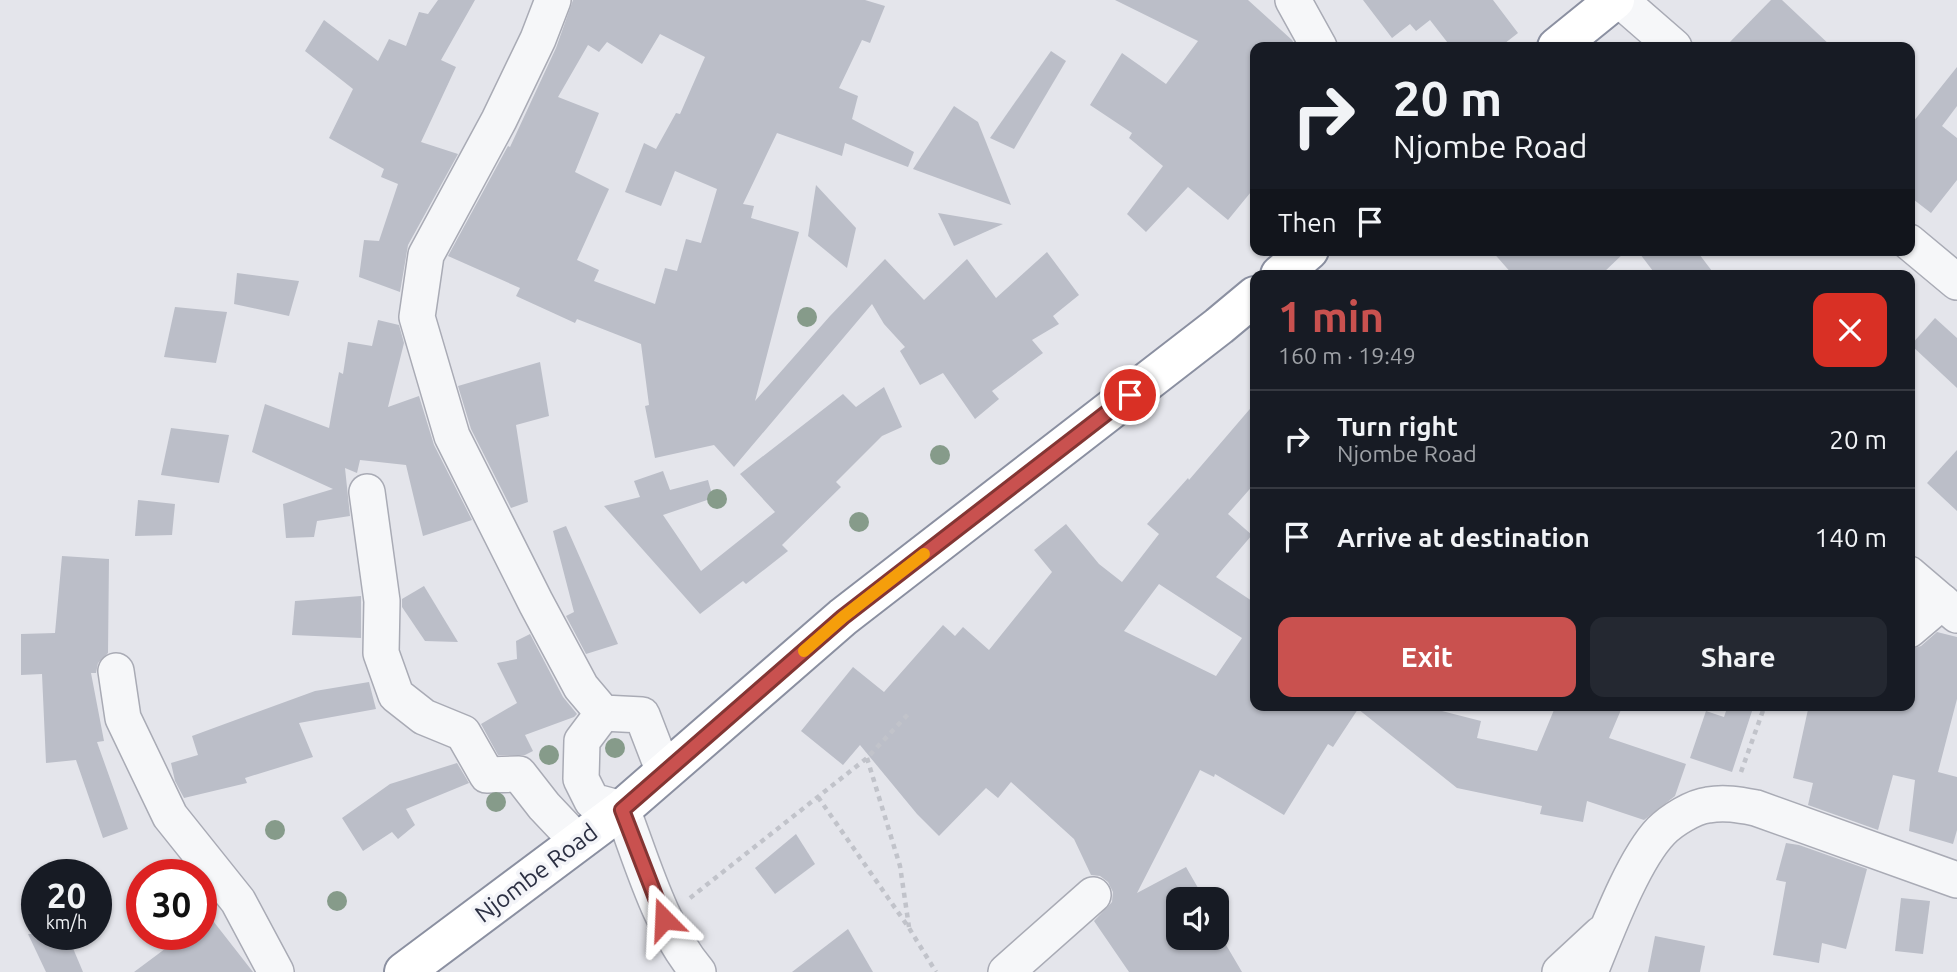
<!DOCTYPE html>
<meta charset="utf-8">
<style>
body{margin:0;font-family:Ubuntu,sans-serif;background:#242831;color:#f1f3f6;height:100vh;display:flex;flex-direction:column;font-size:26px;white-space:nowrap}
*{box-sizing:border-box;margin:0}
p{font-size:23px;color:#9ea1a6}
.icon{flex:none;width:38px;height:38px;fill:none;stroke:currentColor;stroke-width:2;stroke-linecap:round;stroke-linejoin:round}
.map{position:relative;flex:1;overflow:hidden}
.details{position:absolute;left:1250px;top:270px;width:665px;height:441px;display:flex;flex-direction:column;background:#171b24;border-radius:14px;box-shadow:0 2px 5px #0004}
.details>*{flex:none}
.hud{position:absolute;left:1250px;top:42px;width:665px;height:214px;border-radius:14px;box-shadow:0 2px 5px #0004;background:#171b24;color:#f1f3f6;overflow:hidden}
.controls{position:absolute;left:1166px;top:887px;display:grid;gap:14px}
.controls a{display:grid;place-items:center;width:63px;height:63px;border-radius:14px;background:#171b24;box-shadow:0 2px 5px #0004;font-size:35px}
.speed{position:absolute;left:21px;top:859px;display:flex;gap:14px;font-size:35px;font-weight:700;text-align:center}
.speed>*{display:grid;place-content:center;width:91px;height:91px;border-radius:50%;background:#171b24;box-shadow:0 2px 5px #0004;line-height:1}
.speed small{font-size:18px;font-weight:400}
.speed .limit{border:10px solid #d22;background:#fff;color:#111}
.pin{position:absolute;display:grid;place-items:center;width:60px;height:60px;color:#fff;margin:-30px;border:4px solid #fff;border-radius:50%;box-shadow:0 2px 7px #0007}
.me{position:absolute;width:77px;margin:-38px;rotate:339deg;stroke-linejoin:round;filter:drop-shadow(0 0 5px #0008)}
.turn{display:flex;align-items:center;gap:24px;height:147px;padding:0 28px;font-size:32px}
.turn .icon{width:91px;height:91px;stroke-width:2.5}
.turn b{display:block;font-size:49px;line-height:60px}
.then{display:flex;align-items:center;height:66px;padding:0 28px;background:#0003;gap:14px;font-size:26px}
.round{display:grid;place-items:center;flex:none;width:74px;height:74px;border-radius:14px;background:#242831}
.summary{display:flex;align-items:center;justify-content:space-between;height:119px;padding:0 28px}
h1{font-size:42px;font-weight:700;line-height:52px;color:#c9514f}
.primary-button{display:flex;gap:14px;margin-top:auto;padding:14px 28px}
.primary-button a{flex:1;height:80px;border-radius:14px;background:#c9514f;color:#fff;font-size:28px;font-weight:700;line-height:80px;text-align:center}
.primary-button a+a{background:#242831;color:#f1f3f6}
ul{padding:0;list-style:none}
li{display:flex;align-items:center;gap:21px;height:98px;padding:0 28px;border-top:2px solid #363941}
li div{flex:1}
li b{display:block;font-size:26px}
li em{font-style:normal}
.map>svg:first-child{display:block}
.building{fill:#bbbec8;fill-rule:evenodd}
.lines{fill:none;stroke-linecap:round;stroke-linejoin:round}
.minor-casing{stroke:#a9abb5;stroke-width:38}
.highway-casing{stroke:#8b90a1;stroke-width:42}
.path{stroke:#c1c3ca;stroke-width:4.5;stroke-dasharray:5 5;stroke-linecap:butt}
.minor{stroke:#f6f7f9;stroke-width:35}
.highway{stroke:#fff;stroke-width:38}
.tree{fill:#869b8a}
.route-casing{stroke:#833533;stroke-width:18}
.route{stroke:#c9514f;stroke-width:12}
.slow{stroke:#f59e0b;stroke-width:12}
.labels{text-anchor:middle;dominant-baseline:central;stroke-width:7;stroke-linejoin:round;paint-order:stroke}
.street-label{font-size:24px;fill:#2c3043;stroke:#f3f4f8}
</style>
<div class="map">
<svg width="1957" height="972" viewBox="0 0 1957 972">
<rect width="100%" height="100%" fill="#e4e5eb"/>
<!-- building -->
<g class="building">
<polygon points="438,0 475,0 441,60 456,67 421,142 458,154 408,245 400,292 359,277 364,240 379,241 398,184 381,177 384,169 329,138 353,89 305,51 324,20 378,61 389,39 406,46 419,12 428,14"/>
<path d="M573 0H865L885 6 870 43 862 40 839 88 858 96 852 119 914 152 908 167 845 143 842 156 777 133 743 204 754 206 751 218 799 232 755 401 830 316 885 259 924 300 967 259 996 298 1047 252 1079 295 1053 316 1059 324 1032 340 1043 353 992 391 999 399 975 419 943 373 920 385 900 351 905 347 884 324 872 304 734 467 714 445 655 458 645 406 649 405 641 344 577 319 575 323 516 296 520 288 448 256 508 146 510 147 556 48ZM660 34 705 57 680 114 676 113 656 149 644 143 625 192 661 206 675 171 717 189 701 243 686 239 677 271 665 268 655 304 594 281 599 270 577 260 609 189 575 172 599 113 558 97 588 45 599 52 607 42 642 64Z"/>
<polygon points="1115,0 1248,0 1292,40 1296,47 1255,47 1255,187 1228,220 1188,187 1146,232 1127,214 1163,166 1129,138 1132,133 1090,105 1122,53 1166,84 1198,41"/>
<polygon points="1363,0 1493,0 1518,33 1500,47 1451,47 1430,20 1416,31 1410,24 1392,38"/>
<polygon points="1771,0 1782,0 1832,47 1725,47"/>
<polygon points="1051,51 1066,61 1014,149 990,138"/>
<polygon points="1957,67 1957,106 1942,126 1957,138 1957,180 1931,213 1909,196 1909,127"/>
<polygon points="954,106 978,122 1011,205 913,169"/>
<polygon points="816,185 856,228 847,268 808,236"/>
<polygon points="938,213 1003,224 954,246"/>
<polygon points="1491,250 1627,250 1601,275 1513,275"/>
<polygon points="1637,250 1696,250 1715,275 1656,275"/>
<polygon points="237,273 299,281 289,316 234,304"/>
<polygon points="175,307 227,312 216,363 164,357"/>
<polygon points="1935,318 1957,338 1957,388 1911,345"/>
<polygon points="378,320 399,325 404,343 388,407 419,396 434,445 472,520 423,536 406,465 360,460 357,473 345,468 350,516 317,521 314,537 286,538 283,504 333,489 252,452 265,404 329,428 339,372 343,374 348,342 372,346"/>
<polygon points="540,362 549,416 516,425 528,502 511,508 471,429 458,386"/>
<polygon points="884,387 902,427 882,436 836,482 841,487 782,545 788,551 746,584 743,581 700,614 604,506 640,497 634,481 663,471 670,490 708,480 713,498 663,515 701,571 775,512 740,474 843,394 856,407"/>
<path d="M1255 403V483L1228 514 1252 535 1216 577 1255 603V705H1442L1438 710 1481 721 1477 738 1537 751 1556 705H1623L1609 738 1686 764 1675 796 1644 820 1587 801 1583 822 1540 814 1542 806 1457 788 1358 709 1333 747 1328 744 1284 815 1215 774 1214 777 1200 770 1137 893 1186 867 1205 900H1178V938H1222L1242 972H1129L1094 921 1112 902 1113 892 1108 882 1100 876 1091 875 1074 839 1011 782 998 798 986 788 939 836 917 814 860 745 843 765 801 731 853 667 884 692 943 625 955 636 963 627 989 650 1052 572 1034 550 1066 524 1099 564 1122 582 1159 534 1147 524 1188 478 1189 480ZM1159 584 1242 638 1216 676 1124 631Z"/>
<polygon points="171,428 229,435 219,483 161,475"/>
<polygon points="1957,450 1957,511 1927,483"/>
<polygon points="138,500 175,504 172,535 135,536"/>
<polygon points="566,526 618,644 586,654 566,616 574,612 553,531"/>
<polygon points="62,556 109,559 108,653 98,663 96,673 91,673 104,741 97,742 128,829 103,838 76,760 46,763 42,674 21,675 21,634 55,633"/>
<polygon points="424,586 458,642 425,641 402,607 402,599"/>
<polygon points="361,596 361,638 292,635 295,601"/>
<polygon points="1937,632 1957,637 1957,699 1938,772 1957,777 1957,830 1953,844 1909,831 1915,780 1893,775 1878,830 1808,805 1813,783 1793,778 1809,705 1909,705 1909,650 1921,646"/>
<polygon points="530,634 563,697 577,714 574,717 525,735 533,751 525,755 498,755 481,724 517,703 497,663 517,659 516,641"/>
<polygon points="369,682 376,709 299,723 313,757 245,778 247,783 184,798 175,781 171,763 198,755 192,736 315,691"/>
<polygon points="1728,705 1754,705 1732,772 1690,758 1706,711 1724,717"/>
<polygon points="457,763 469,783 406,809 415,825 398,839 392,832 363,851 342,818 390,784"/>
<polygon points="796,834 815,864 775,894 755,868"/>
<polygon points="1786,843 1799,845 1867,869 1846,949 1822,943 1819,963 1773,955 1786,882 1776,880"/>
<polygon points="1901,898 1930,901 1923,954 1895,951"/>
<polygon points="210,917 253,972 134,972 185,934 201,934 201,923"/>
<polygon points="848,929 873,972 792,972"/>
<polygon points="28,934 67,934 83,972 46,972"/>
<polygon points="1655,936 1705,946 1700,972 1648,972"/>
</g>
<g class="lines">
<!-- minor casing -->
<g class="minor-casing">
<g id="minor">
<polyline points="553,0 538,39 499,120 426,255 417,317 452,436 536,603 581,687 603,713 642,715 664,772"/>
<polyline points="1293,0 1319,47"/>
<polyline points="1620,0 1674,47"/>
<polyline points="1909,242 1957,282"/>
<polyline points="367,492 382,601 381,653 396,695 424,717 463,733 487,775 519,774 544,806 578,842"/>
<polyline points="1909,574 1957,615"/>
<polyline points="1909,630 1942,602"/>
<polyline points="116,671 123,718 170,816 238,901 276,972"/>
<path d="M603 713 582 741 581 779 592 801 622 809C643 864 660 927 698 972"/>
<polyline points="1006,972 1093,895"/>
<polyline points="1560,972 1601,934"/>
<path d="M1590 972C1606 933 1633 860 1661 831 1672 820 1693 807 1708 805 1725 802 1740 805 1756 808L1957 880"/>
</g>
</g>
<!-- highway casing -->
<g class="highway-casing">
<g id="highway">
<polyline points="1557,47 1615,0"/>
<polyline points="1280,275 1309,250"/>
<polyline points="404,972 622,809 843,617 1219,326 1255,296"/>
</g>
</g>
<!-- path -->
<g class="path">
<polyline points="867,758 900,866 909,927"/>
<polyline points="1741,772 1765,705"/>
<polyline points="818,797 909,928 936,972"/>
<polyline points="690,898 867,758 911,711"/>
</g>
<!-- minor -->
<use href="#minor" class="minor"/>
<!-- highway -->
<use href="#highway" class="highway"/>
</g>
<!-- trees -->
<g class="tree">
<circle cx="807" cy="317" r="10"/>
<circle cx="940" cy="455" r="10"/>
<circle cx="717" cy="499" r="10"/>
<circle cx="859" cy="522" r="10"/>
<circle cx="615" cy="748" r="10"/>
<circle cx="549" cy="755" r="10"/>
<circle cx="496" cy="802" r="10"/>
<circle cx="275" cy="830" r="10"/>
<circle cx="337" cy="901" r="10"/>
</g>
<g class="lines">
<!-- route casing -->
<g class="route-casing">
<polyline id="route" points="664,919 622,810 843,617 1130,395"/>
</g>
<!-- route -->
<use href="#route" class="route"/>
<!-- slow -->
<polyline class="slow" points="804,651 843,617 924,554"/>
</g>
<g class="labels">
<!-- street labels -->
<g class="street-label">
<text transform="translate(536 873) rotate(-37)">Njombe Road</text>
</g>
</g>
</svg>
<div class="controls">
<a><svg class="icon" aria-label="sound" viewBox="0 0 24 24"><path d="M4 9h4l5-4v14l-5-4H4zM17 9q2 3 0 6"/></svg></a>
</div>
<div class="speed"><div>20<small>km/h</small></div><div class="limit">30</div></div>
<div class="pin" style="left:1130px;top:395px;background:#d93025"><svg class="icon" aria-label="arrive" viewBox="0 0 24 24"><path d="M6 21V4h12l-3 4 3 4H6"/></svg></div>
<svg class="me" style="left:664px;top:919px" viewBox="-20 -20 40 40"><path d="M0-17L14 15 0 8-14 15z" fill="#c9514f" stroke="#fff" stroke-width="4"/></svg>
<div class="hud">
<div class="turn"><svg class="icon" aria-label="right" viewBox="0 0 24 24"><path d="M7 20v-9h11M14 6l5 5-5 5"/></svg><div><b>20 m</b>Njombe Road</div></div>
<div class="then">Then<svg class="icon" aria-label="arrive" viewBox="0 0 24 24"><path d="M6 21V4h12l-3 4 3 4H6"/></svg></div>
</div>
<section class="details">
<div class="summary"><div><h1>1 min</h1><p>160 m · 19:49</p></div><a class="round" style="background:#d93025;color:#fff"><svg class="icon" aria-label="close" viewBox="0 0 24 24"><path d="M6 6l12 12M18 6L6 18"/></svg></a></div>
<ul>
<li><svg class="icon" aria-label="right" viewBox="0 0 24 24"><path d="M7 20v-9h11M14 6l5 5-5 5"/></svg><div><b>Turn right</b><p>Njombe Road</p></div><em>20 m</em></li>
<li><svg class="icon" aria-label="arrive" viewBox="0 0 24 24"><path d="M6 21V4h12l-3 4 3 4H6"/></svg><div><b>Arrive at destination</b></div><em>140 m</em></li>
</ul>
<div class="primary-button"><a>Exit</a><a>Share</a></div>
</section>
</div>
